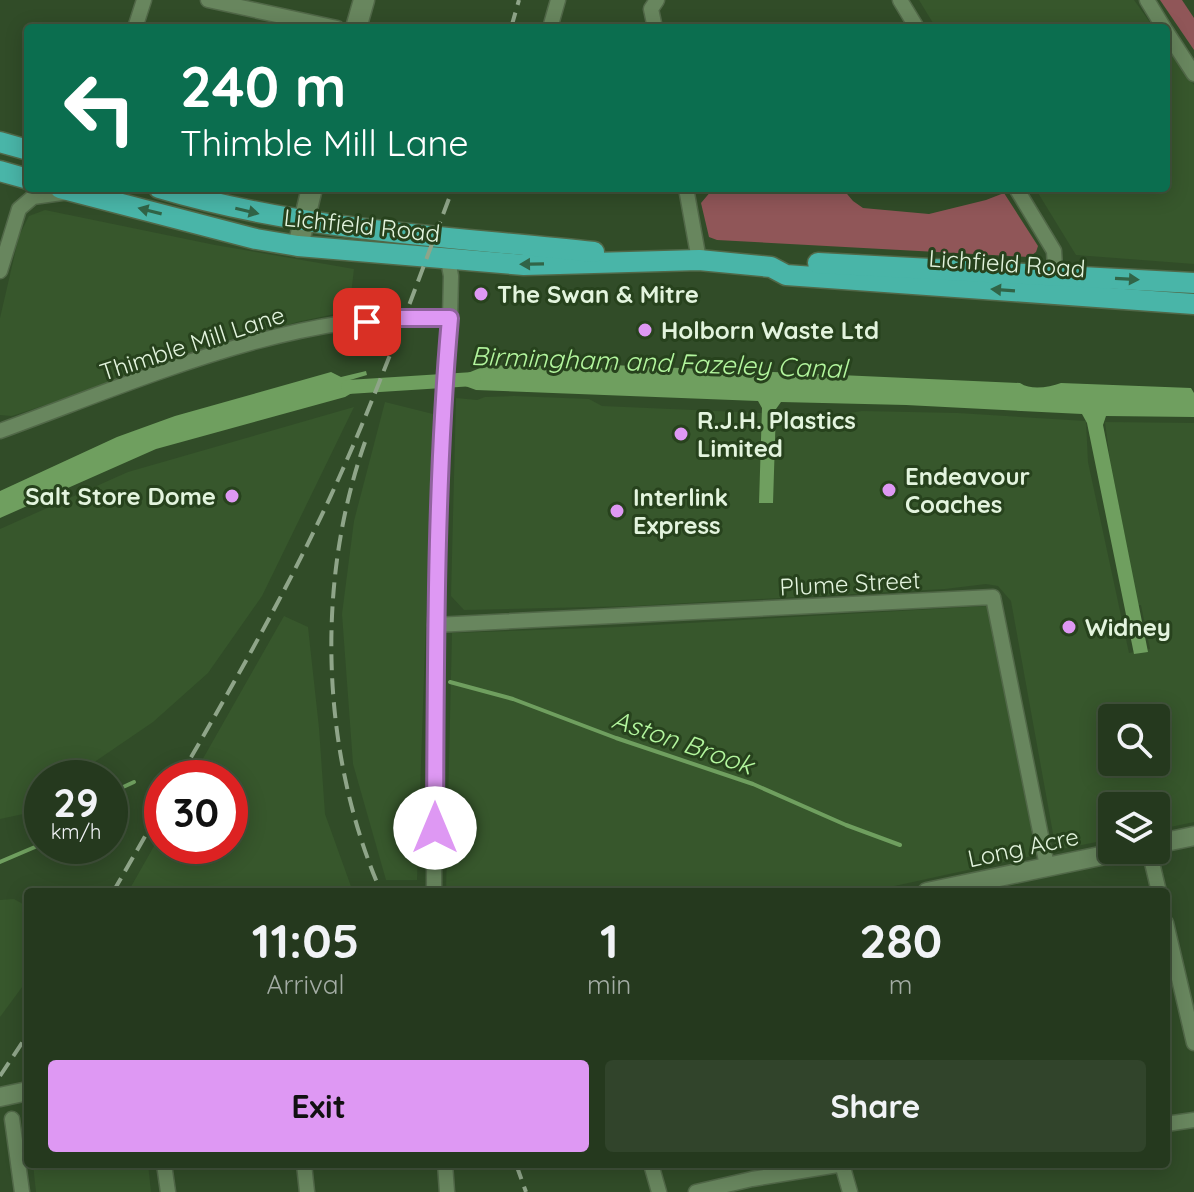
<!DOCTYPE html>
<style>
body{margin:0;font-family:Quicksand,sans-serif;background:#31442b;color:#f1f3f6;height:100vh;display:flex;flex-direction:column;font-size:30px;white-space:nowrap}
*{box-sizing:border-box;margin:0}
p{font-size:26px;color:#a3aca4}
.icon{flex:none;width:44px;height:44px;fill:none;stroke:currentColor;stroke-width:2;stroke-linecap:round;stroke-linejoin:round}
.map{position:relative;flex:1;overflow:hidden}
.panel{position:absolute;left:24px;top:888px;width:1146px;height:280px;display:flex;flex-direction:column;background:#25391e;border-radius:8px;box-shadow:0 4px 20px #0003,0 0 0 2px #42533c}
.panel>*{flex:none}
.guide{position:absolute;left:24px;top:24px;width:1146px;height:168px;border-radius:8px;box-shadow:0 4px 20px #0003,0 0 0 2px #42533c;background:#0b6e4f;color:#fff;overflow:hidden}
.tools{position:absolute;left:1098px;top:704px;display:grid;gap:16px}
.tools a{display:grid;place-items:center;width:72px;height:72px;border-radius:8px;background:#25391e;box-shadow:0 4px 20px #0003,0 0 0 2px #42533c;font-size:40px}
.speed{position:absolute;left:24px;top:760px;display:flex;gap:16px;font-size:40px;font-weight:700;text-align:center}
.speed>*{display:grid;place-content:center;width:104px;height:104px;border-radius:50%;background:#25391e;box-shadow:0 4px 20px #0003,0 0 0 2px #42533c;line-height:1}
.speed small{font-size:20px;font-weight:400}
.speed .limit{border:12px solid #d22;background:#fff;color:#111}
.pin{position:absolute;display:grid;place-items:center;width:68px;height:68px;color:#fff;margin:-34px;border-radius:16px;box-shadow:0 4px 12px #0006}
.me{position:absolute;width:88px;margin:-44px;rotate:0deg;stroke-linejoin:round;filter:drop-shadow(0 0 6px #0008)}
.turn{display:flex;align-items:center;gap:28px;height:168px;padding:0 24px;font-size:36px}
.turn .icon{width:104px;height:104px;stroke-width:2.5}
.turn b{display:block;font-size:56px;line-height:68px}
.eta{display:flex;justify-content:space-evenly;align-items:center;height:136px;text-align:center}
.eta b{font-size:48px;font-weight:700;line-height:56px}
.action{display:flex;gap:16px;margin-top:auto;padding:16px 24px}
.action a{flex:1;height:92px;border-radius:8px;background:#de98f3;color:#111;font-size:32px;font-weight:700;line-height:92px;text-align:center}
.action a+a{background:#31442b;color:#f1f3f6}
.map>svg:first-child{display:block}
.built{fill:#37572c;fill-rule:evenodd}
.green{fill:#905658}
.water{fill:#6f9f5f}
.lines{fill:none;stroke-linecap:round;stroke-linejoin:round}
.stream{stroke:#6f9f5f;stroke-width:4}
.canal{stroke:#6f9f5f;stroke-width:14}
.minor-casing{stroke:#516848;stroke-width:17}
.tertiary-casing{stroke:#516848;stroke-width:21}
.secondary-casing{stroke:#516848;stroke-width:23}
.primary-casing{stroke:#516848;stroke-width:23}
.minor{stroke:#68865e;stroke-width:14}
.tertiary{stroke:#68865e;stroke-width:18}
.secondary{stroke:#68865e;stroke-width:20}
.primary{stroke:#49b5a8;stroke-width:20}
.rail{stroke:#8fa589;stroke-width:4;stroke-dasharray:16 8;stroke-linecap:butt}
.oneway{fill:#316447}
.route-casing{stroke:#90639e;stroke-width:20}
.route{stroke:#de98f3;stroke-width:14}
.poi-dot{fill:#de98f3;stroke:#27421d;stroke-width:3}
.labels{text-anchor:middle;dominant-baseline:central;stroke-width:6;stroke-linejoin:round;paint-order:stroke}
.street-label{font-size:24px;fill:#e3f4de;stroke:#27421d}
.poi-label{font-size:24px;font-weight:bold;fill:#e3f4de;stroke:#27421d;text-anchor:start}
.water-label{font-size:26px;font-style:italic;fill:#b3f69e;stroke:#27421d}
</style>
<div class="map">
<svg width="1194" height="1192" viewBox="0 0 1194 1192">
<rect width="100%" height="100%" fill="#314c28"/>
<!-- built -->
<g class="built">
<polygon points="919,0 1134,0 1154,28 936,28"/>
<polygon points="1166,45 1194,85 1194,264 1076,255 1035,188 1166,188"/>
<polygon points="45,210 215,245 354,269 349,311 297,322 12,416 0,415 0,318 19,236 29,216"/>
<path d="M514 396 589 399 602 406 762 413 837 415 862 411 958 413 1086 421 1088 462 1129 653 1150 649 1141 605H1138L1110 460 1105 422 1194 423V822L1156 830V806H1112V839L1056 850 1011 601 998 586 986 584 945 589 633 606 464 610 451 596 456 398 477 400 485 397ZM1112 718H1156V762H1112Z"/>
<polygon points="385,402 433,414 417,880 386,880 353,764 342,614 354,521"/>
<polygon points="354,407 262,596 208,673 153,722 71,778 42,778 42,802 28,813 0,819 0,529 128,472"/>
<polygon points="988,606 1036,855 867,892 446,892 452,633 619,627"/>
<polygon points="284,616 308,627 319,728 325,814 353,892 128,892 162,832 162,846 230,846 230,778 192,778"/>
<polygon points="14,899 28,907 28,979 0,1017 0,900"/>
<polygon points="33,1164 148,1164 151,1192 36,1192"/>
</g>
<!-- green -->
<g class="green">
<polygon points="1160,0 1182,0 1194,18 1194,50"/>
<polygon points="829,188 842,188 853,201 863,208 929,214 986,200 1004,193 1038,246 1036,252 1029,257 717,240 709,237 701,203 712,190 795,192"/>
</g>
<!-- water -->
<g class="water">
<path d="M520 365 604 368 612 365 1020 383C1032 391 1049 387 1061 383L1191 388 1194 393V417L1106 416 1103 425 1148 652 1134 654 1087 423 1082 414 906 405 781 402 776 409 773 503H759L762 408 758 401 476 390 457 383 458 377 485 366Z"/>
<polygon points="366,371 367,375 350,380 364,386 345,397 156,449 0,518 0,491 117,437 175,416 331,372 341,377"/>
</g>
<g class="lines">
<!-- stream -->
<g class="stream">
<polyline points="450,682 513,699 616,738 753,784 846,825 900,845"/>
<polyline points="110,799 121,788 134,782"/>
<polyline points="0,862 42,844"/>
</g>
<!-- canal -->
<polyline class="canal" points="348,387 474,379"/>
<!-- minor casing -->
<g class="minor-casing">
<g id="minor">
<polyline points="208,0 337,28"/>
<polyline points="900,0 917,28"/>
<polyline points="1147,0 1164,28"/>
<polyline points="135,28 144,0"/>
<polyline points="550,28 558,0"/>
<polyline points="655,28 651,9 657,0"/>
<polyline points="1166,31 1194,74"/>
<polyline points="686,188 699,260"/>
<polyline points="1016,188 1054,251 1056,285"/>
<polyline points="0,271 19,209 33,197 69,192"/>
<path d="M0 431C138 381 301 307 450 318"/>
<polyline points="435,625 993,597 1047,866"/>
<polyline points="1149,850 1159,892"/>
<polyline points="434,892 435,625 443,399 450,318 451,276 448,260"/>
<polyline points="1166,923 1194,1043"/>
<polyline points="12,1119 22,1192"/>
<polyline points="1166,1124 1194,1120"/>
<polyline points="164,1164 168,1192"/>
<polyline points="304,1164 307,1192"/>
<polyline points="445,1164 447,1192"/>
<polyline points="651,1164 659,1192"/>
<polyline points="842,1164 850,1192"/>
<polyline points="696,1192 752,1179 844,1164"/>
</g>
</g>
<!-- tertiary casing -->
<g class="tertiary-casing">
<g id="tertiary">
<polyline points="1156,844 1194,836"/>
<polyline points="927,892 1129,850"/>
<polyline points="0,1097 28,1091"/>
</g>
</g>
<!-- secondary casing -->
<g class="secondary-casing">
<g id="secondary">
<polyline points="356,28 364,0"/>
<polyline points="298,246 312,188"/>
</g>
</g>
<!-- primary casing -->
<g class="primary-casing">
<g id="primary">
<polyline points="0,142 28,150"/>
<polyline points="0,171 28,179"/>
<polyline points="60,188 256,239 298,246 524,265 699,260 771,267 786,275 1194,304"/>
<path d="M159 188C304 231 445 236 594 252"/>
<polyline points="818,263 1194,283"/>
</g>
</g>
<!-- minor -->
<use href="#minor" class="minor"/>
<!-- tertiary -->
<use href="#tertiary" class="tertiary"/>
<!-- secondary -->
<use href="#secondary" class="secondary"/>
<!-- primary -->
<use href="#primary" class="primary"/>
<!-- rail -->
<g class="rail">
<polyline points="511,28 519,0"/>
<path d="M365 442C315 584 321 754 381 892"/>
<path d="M179 778C237 678 295 577 342 471 383 379 417 283 453 188"/>
<polyline points="113,892 162,807"/>
<polyline points="0,1076 28,1034"/>
<polyline points="516,1164 526,1192"/>
</g>
</g>
<!-- one-way arrows -->
<defs><path id="oneway-solid" d="M-6-.8H1V-3.2L6.5 0L1 3.2V.8H-6Z" transform="scale(2)"/></defs>
<g class="oneway">
<use href="#oneway-solid" transform="translate(150 211) rotate(-166)"/>
<use href="#oneway-solid" transform="translate(247 211) rotate(13)"/>
<use href="#oneway-solid" transform="translate(532 264) rotate(179)"/>
<use href="#oneway-solid" transform="translate(1127 279) rotate(3)"/>
<use href="#oneway-solid" transform="translate(1003 290) rotate(-176)"/>
</g>
<g class="lines">
<!-- route casing -->
<g class="route-casing">
<path id="route" d="M367 322 391 318H450C435 487 436 658 435 828"/>
</g>
<!-- route -->
<use href="#route" class="route"/>
</g>
<!-- markers -->
<g class="poi-dot">
<circle cx="481" cy="294" r="8"/>
<circle cx="645" cy="330" r="8"/>
<circle cx="681" cy="434" r="8"/>
<circle cx="889" cy="490" r="8"/>
<circle cx="232" cy="496" r="8"/>
<circle cx="617" cy="511" r="8"/>
<circle cx="1069" cy="627" r="8"/>
</g>
<g class="labels">
<!-- street labels -->
<g class="street-label">
<text transform="translate(362 225) rotate(6)">Lichfield Road</text>
<text transform="translate(1007 263) rotate(4)">Lichfield Road</text>
<text transform="translate(192 343) rotate(-18)">Thimble Mill Lane</text>
<text transform="translate(850 583) rotate(-3)">Plume Street</text>
<text transform="translate(1023 847) rotate(-12)">Long Acre</text>
</g>
<!-- poi labels -->
<g class="poi-label">
<text x="497" y="294">The Swan &amp; Mitre</text>
<text x="661" y="330">Holborn Waste Ltd</text>
<text x="697" y="420">R.J.H. Plastics<tspan x="697" dy="28">Limited</tspan></text>
<text x="905" y="476">Endeavour<tspan x="905" dy="28">Coaches</tspan></text>
<text x="216" y="496" text-anchor="end">Salt Store Dome</text>
<text x="633" y="497">Interlink<tspan x="633" dy="28">Express</tspan></text>
<text x="1085" y="627">Widney</text>
</g>
<!-- water labels -->
<g class="water-label">
<text transform="translate(659 362) rotate(2)">Birmingham and Fazeley Canal</text>
<text transform="translate(683 742) rotate(19)">Aston Brook</text>
</g>
</g>
</svg>
<div class="tools">
<a><svg class="icon" aria-label="search" viewBox="0 0 24 24"><circle cx="10" cy="10" r="6"/><path d="M15 15l6 6"/></svg></a>
<a><svg class="icon" aria-label="layers" viewBox="0 0 24 24"><path d="M12 4l9 5-9 5-9-5zM3 14l9 5 9-5"/></svg></a>
</div>
<div class="speed"><div>29<small>km/h</small></div><div class="limit">30</div></div>
<div class="pin" style="left:367px;top:322px;background:#d93025"><svg class="icon" aria-label="arrive" viewBox="0 0 24 24"><path d="M6 21V4h12l-3 4 3 4H6"/></svg></div>
<svg class="me" style="left:435px;top:828px" viewBox="-20 -20 40 40"><circle r="19" fill="#fff"/><path d="M0-13L10 11 0 6-10 11z" fill="#de98f3"/></svg>
<div class="guide">
<div class="turn"><svg class="icon" aria-label="left" viewBox="0 0 24 24"><path d="M17 20v-9H6M10 6l-5 5 5 5"/></svg><div><b>240 m</b>Thimble Mill Lane</div></div>
</div>
<section class="panel">
<div class="eta">
<div><b>11:05</b><p>Arrival</p></div>
<div><b>1</b><p>min</p></div>
<div><b>280</b><p>m</p></div>
</div>
<div class="action"><a>Exit</a><a>Share</a></div>
</section>
</div>
